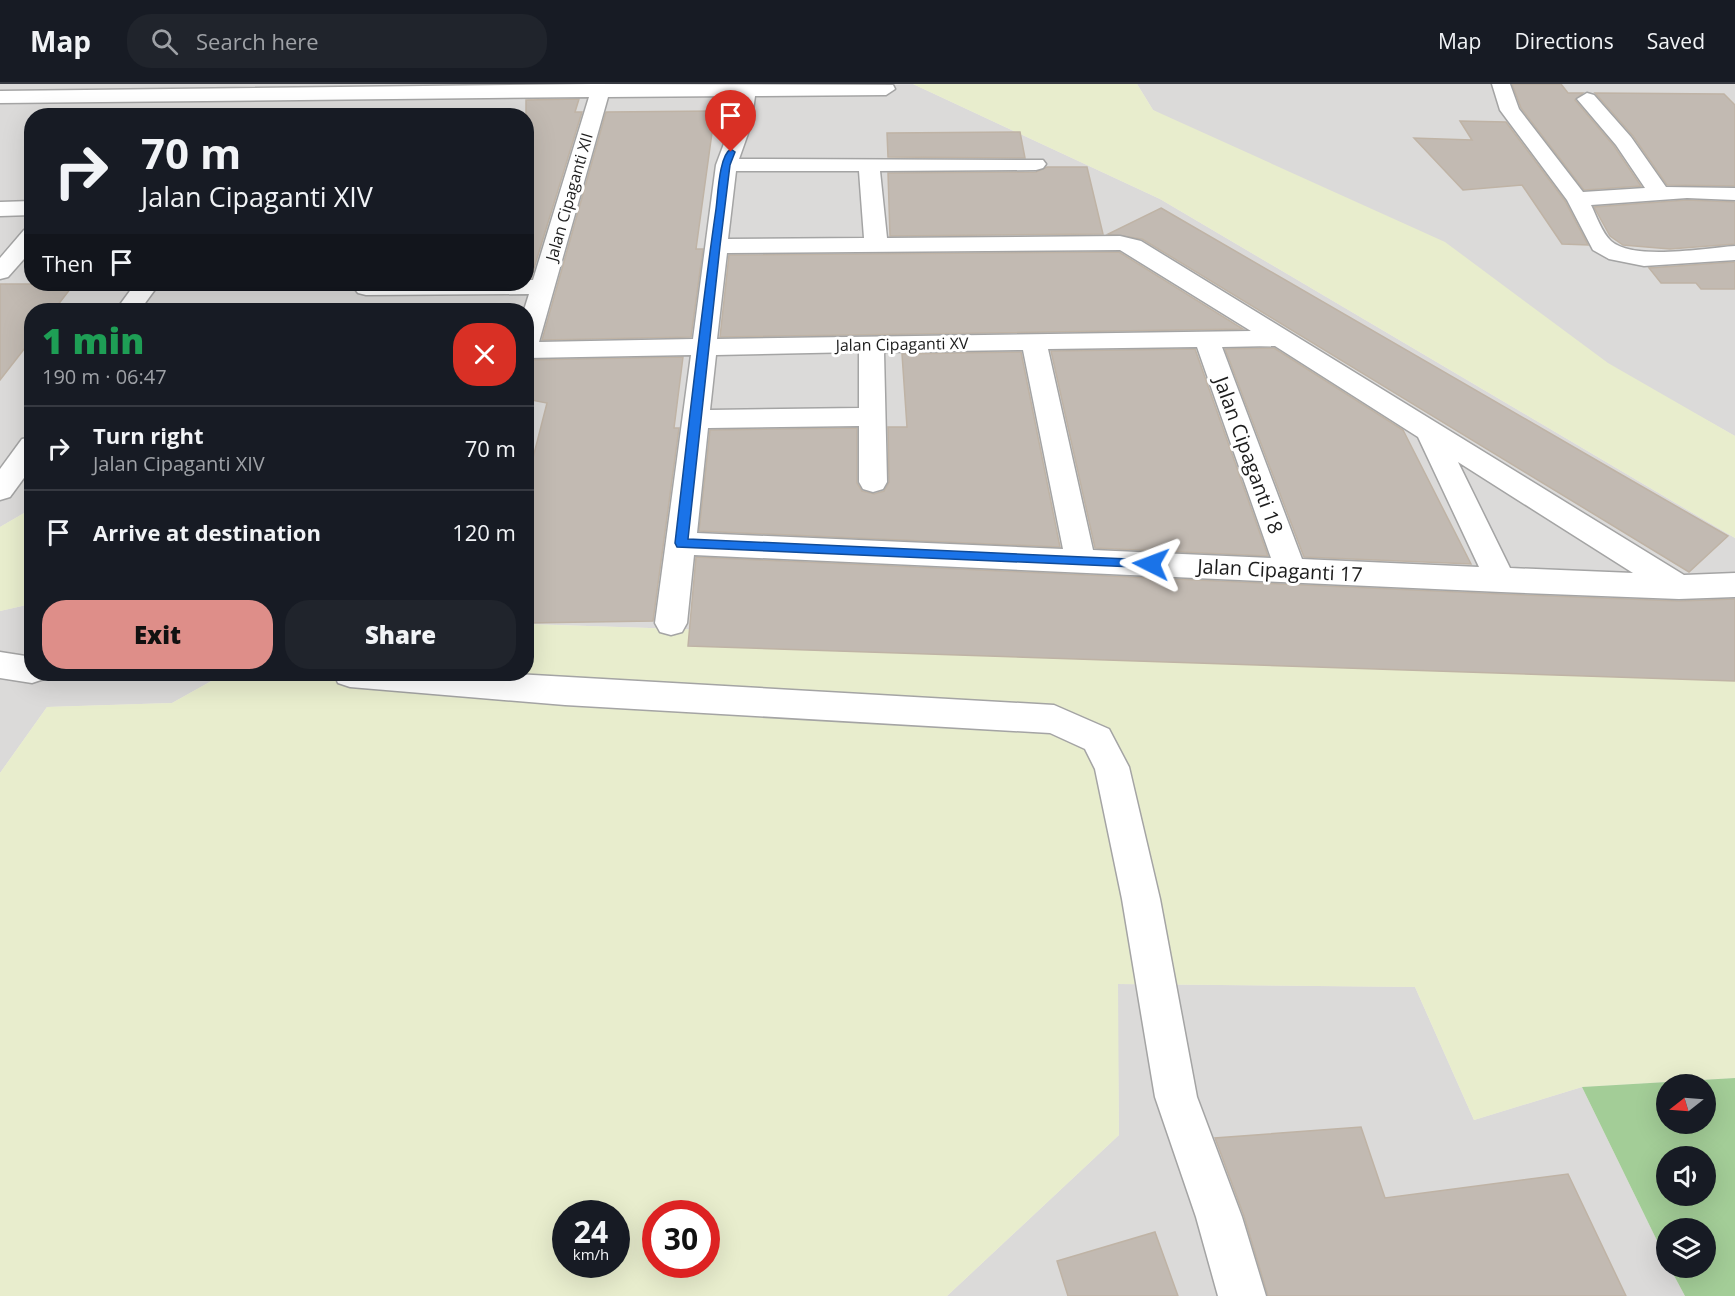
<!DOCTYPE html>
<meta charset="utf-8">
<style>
body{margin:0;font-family:"Open Sans",sans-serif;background:#20242c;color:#f1f3f6;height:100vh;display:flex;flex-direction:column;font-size:22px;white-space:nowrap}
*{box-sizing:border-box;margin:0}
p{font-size:20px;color:#9ea1a6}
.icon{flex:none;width:33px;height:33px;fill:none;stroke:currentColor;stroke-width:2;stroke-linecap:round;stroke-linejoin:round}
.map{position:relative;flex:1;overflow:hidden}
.details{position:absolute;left:24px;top:219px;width:510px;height:378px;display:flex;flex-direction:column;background:#171b24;border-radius:24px;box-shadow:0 6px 24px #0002}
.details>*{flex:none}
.hud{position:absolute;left:24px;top:24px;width:510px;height:183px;border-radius:24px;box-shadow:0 6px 24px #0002;background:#171b24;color:#f1f3f6;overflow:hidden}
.needle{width:39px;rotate:253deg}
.buttons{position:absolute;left:1656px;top:990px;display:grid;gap:12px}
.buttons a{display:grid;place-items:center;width:60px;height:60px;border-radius:50%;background:#171b24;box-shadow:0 6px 24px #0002;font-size:30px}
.speed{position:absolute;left:552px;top:1116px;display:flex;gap:12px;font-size:30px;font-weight:700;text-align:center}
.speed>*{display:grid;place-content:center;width:78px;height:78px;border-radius:50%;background:#171b24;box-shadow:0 6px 24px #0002;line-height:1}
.speed small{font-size:15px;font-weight:400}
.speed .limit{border:9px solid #d22;background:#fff;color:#111}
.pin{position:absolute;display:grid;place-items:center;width:51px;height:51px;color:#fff;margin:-62px -26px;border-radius:50% 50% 50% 0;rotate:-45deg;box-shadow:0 0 6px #0007}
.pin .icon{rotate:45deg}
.me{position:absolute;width:66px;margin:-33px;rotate:273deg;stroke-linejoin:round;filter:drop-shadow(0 0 4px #0008)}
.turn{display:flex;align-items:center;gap:21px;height:126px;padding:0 18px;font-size:27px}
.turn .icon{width:78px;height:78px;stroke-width:2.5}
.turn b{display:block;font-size:42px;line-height:51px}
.then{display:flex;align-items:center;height:57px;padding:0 18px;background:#0003;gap:12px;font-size:22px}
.round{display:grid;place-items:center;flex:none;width:63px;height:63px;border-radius:24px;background:#20242c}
.headline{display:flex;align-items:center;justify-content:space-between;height:102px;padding:0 18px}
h1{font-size:36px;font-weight:800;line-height:45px;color:#1e9e55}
.button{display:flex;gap:12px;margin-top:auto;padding:12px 18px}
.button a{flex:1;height:69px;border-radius:24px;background:#de8e89;color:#111;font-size:24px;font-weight:800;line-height:69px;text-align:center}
.button a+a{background:#20242c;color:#f1f3f6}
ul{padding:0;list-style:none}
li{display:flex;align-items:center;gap:18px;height:84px;padding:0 18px;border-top:2px solid #363941}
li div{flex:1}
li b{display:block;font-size:22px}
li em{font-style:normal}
header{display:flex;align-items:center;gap:36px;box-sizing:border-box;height:84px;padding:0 30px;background:#171b24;border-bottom:2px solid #363941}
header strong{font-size:28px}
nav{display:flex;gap:33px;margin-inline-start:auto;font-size:21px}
.search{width:420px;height:54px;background:#20242c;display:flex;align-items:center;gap:15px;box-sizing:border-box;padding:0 21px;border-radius:24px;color:#9ea1a6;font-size:22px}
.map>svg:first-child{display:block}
.residential{fill:#dbdad9;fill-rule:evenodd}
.farmland{fill:#e8edcd;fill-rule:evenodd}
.forest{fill:#a3cd97;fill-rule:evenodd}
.building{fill:#c2bab2;stroke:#bfb3a5;stroke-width:1.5}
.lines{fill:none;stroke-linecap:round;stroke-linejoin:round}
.street-casing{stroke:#a4a4a4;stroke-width:3}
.street{fill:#fff;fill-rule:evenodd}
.route{fill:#1a73e8;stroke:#114b97;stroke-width:1.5}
.labels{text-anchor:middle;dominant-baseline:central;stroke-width:6;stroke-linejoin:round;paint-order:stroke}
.far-street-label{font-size:16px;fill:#1d1d1d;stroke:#fff}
.street-label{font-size:20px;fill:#1d1d1d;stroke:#fff}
</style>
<header>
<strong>Map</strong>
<div class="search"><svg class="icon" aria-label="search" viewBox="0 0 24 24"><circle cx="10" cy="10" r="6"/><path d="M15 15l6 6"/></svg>Search here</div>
<nav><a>Map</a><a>Directions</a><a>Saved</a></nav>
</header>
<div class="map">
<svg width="1735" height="1212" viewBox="0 0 1735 1212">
<rect width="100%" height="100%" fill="#eeebe2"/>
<!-- residential -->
<g class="residential">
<path d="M0 0H913L1160 115 1735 454V580L527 540 526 226H32L31 425 0 443ZM32 32H526V200H32Z"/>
<polygon points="1137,0 1735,0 1735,352 1153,26"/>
<polygon points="31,520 32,590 224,590 172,619 47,623 0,689 0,527"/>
<polygon points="1117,900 1415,903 1474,1036 1582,1003 1666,1175 1666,1184 1670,1184 1685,1212 947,1212 1119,1051"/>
</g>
<!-- farmland -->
<g class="farmland">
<polygon points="913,0 1137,0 1153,26 1445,158 1608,279 1735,352 1735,454 1160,115"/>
<polygon points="31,425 31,520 0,527 0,443"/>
<path d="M527 540 1735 580V994L1582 1003 1474 1036 1415 903 1118 900 1119 1051 947 1212H0V689L47 623 172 619 224 590H526ZM566 1130H616V1180H566ZM656 1130H706V1180H656Z"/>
</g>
<!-- forest -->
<path class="forest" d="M1735 994V1212H1685L1670 1184H1706V1144H1666V1175L1582 1003ZM1666 1000H1706V1040H1666ZM1666 1072H1706V1112H1666Z"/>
<!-- building -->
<g class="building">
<polygon points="1512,0 1561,0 1568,9 1583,9 1575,16 1614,62 1641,102 1584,106 1521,24"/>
<polygon points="1595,9 1724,10 1735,21 1735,102 1667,101 1633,52"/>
<polygon points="579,15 575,28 582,28 531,194 526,194 526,16"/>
<polygon points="715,27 696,165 703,165 691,253 542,256 606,28"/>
<polygon points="1460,37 1506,38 1565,117 1588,161 1562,160 1522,101 1463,106 1414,54 1472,56"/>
<polygon points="1020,48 1025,74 888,73 887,49"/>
<polygon points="1047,83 1087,83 1103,150 890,152 888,89 1036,88"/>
<polygon points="1687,116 1735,118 1735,160 1670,165 1623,161 1610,152 1594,123"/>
<polygon points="1161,124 1622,391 1728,452 1689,488 1142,155 1108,150"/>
<polygon points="1119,168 1243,245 720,253 729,171"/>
<polygon points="1735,178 1735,205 1701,205 1696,199 1661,199 1649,184"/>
<polygon points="0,200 74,200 54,226 32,226 32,255 0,296"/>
<polygon points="1274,264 1403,346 1471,480 1304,473 1225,265"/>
<polygon points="1195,265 1268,472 1095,464 1051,267"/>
<polygon points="1021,268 1060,463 699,447 710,346 857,344 857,399 862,407 874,410 884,407 889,398 888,343 907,343 902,270"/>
<polygon points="683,273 674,344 679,344 653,537 526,539 526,401 547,319 526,315 526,276"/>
<polygon points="696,473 1501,510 1679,517 1735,515 1735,597 688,562"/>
<polygon points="1361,1043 1385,1114 1568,1090 1626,1212 1268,1212 1244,1132 1215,1054"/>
<polygon points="1155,1148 1178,1212 1068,1212 1057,1177"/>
</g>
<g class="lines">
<!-- street casing -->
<g class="street-casing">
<g id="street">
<path d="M593 0 893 1 895 5 886 11 755 12 751 41 739 75 1043 76 1046 80 1043 84 1036 86 880 87 887 154 1120 152 1141 157 1684 491 1735 489V513L1679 515 1501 508 694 471 687 539 682 548 671 551 660 548 655 539 691 271 526 274V226H524L529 210 366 211 358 209 354 204 357 200H526V196H533L589 13 0 19V7ZM736 12 731 41 716 81 693 255 539 258 608 13ZM736 87H859L864 154 728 155ZM1120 166 1251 247 717 255 727 169ZM1275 262 1418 353 1479 483 1302 475 1222 263ZM1197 263 1271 474 1093 466 1048 265ZM1023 266 1063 465 697 449 708 344 859 342V398L863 405 873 408 883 405 887 398 884 268ZM859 268V324L710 326 716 271ZM1458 378 1633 489 1510 484Z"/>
<path d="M1492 0H1510L1519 25 1583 108 1645 104 1616 61 1577 15 1587 9 1594 11 1631 53 1666 103 1735 104V116L1687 114 1591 121C1596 131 1602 149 1611 157 1634 177 1705 164 1735 162V176L1644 182 1609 175 1593 166 1567 116 1500 26Z"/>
<polygon points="32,117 32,131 0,132 0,118"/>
<polygon points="32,144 32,166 8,193 0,195 0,174 24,146"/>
<polygon points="135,200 159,200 140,226 116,226"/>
<polygon points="32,353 32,383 10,413 0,416 0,385 22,355"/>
<polygon points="0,568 32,573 32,590 46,590 44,595 32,599 0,594"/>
<polygon points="334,590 516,590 1054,621 1109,645 1129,683 1160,815 1197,1013 1242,1133 1266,1212 1218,1212 1196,1133 1155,1013 1122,815 1095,685 1085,665 1050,649 565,621 350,603 338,599"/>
</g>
</g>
<!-- street -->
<use href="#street" class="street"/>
</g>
<!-- route -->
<path class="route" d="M731 65 735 68 730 81 720 162 688 455 1151 476 1156 477V484L677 463 675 459C688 348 700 236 716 125 718 111 719 71 731 65Z"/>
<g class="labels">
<!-- far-street labels -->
<g class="far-street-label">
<text transform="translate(569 113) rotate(-74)">Jalan Cipaganti XII</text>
<text transform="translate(902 260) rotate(-1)">Jalan Cipaganti XV</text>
</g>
<!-- street labels -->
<g class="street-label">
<text transform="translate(1249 371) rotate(70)">Jalan Cipaganti 18</text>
<text transform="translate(1280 486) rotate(3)">Jalan Cipaganti 17</text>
</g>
</g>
</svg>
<div class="buttons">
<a><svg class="needle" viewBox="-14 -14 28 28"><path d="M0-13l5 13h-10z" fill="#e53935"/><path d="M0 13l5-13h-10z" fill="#9ea1a6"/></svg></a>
<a><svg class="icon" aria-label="sound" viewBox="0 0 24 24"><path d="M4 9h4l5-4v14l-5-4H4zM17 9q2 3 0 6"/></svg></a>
<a><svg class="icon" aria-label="layers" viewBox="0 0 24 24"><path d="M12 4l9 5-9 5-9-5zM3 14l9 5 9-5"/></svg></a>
</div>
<div class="speed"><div>24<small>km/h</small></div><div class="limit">30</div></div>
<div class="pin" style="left:731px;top:68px;background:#d93025"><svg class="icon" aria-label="arrive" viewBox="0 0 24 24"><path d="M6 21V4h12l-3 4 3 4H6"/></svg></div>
<svg class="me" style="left:1151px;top:480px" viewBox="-20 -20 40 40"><path d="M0-17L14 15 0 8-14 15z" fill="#1a73e8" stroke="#fff" stroke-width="4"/></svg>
<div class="hud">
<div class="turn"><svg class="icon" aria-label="right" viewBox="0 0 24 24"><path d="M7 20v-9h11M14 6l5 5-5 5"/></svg><div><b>70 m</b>Jalan Cipaganti XIV</div></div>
<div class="then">Then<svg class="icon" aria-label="arrive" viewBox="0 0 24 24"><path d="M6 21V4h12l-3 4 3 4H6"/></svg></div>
</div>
<section class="details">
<div class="headline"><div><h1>1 min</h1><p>190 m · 06:47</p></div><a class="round" style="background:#d93025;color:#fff"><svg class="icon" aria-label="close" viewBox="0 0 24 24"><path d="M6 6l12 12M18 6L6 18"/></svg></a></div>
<ul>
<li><svg class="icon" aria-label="right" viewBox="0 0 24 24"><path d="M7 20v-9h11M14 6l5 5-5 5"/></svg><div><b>Turn right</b><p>Jalan Cipaganti XIV</p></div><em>70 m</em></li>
<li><svg class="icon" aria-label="arrive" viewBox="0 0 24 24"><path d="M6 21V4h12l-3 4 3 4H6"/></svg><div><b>Arrive at destination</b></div><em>120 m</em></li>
</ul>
<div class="button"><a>Exit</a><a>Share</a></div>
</section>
</div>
